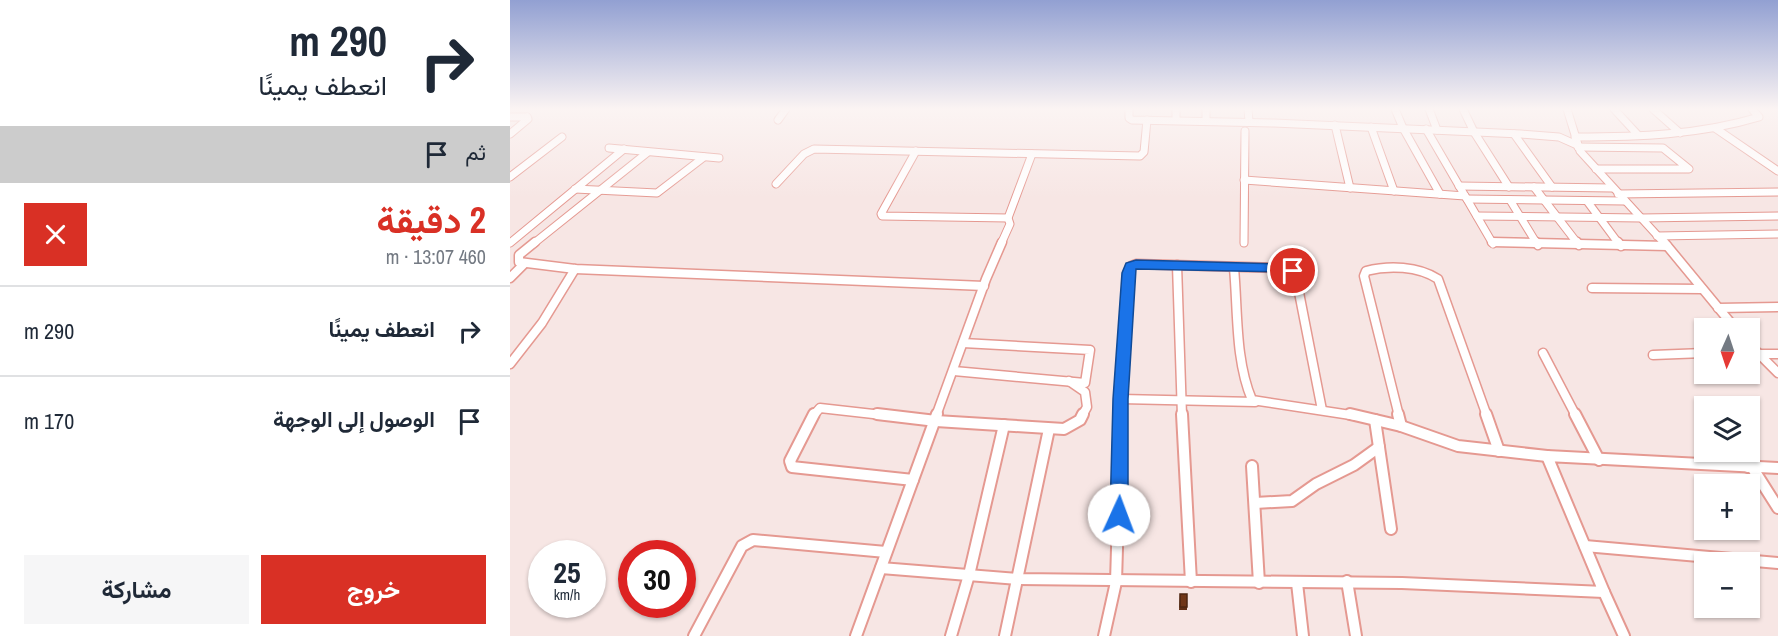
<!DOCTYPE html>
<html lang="ar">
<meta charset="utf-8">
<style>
body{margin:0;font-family:"Archivo Narrow",Vazirmatn,sans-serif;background:#f6f6f7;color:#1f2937;direction:rtl;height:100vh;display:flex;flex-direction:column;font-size:22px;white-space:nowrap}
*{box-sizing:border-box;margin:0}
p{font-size:20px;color:#747a83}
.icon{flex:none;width:33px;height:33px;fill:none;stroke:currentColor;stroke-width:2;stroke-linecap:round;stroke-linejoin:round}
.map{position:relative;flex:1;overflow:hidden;direction:ltr}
.side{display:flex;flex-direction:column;background:#fff;width:510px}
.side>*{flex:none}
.hud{background:#fff;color:#1f2937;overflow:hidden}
.needle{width:39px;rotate:183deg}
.controls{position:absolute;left:1184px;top:318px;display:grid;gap:12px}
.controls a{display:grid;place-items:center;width:66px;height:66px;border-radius:0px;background:#fff;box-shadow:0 2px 4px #0004;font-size:30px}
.speed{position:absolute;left:18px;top:540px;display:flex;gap:12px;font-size:30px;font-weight:700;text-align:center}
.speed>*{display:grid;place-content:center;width:78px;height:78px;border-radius:50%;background:#fff;box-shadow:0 2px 4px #0004;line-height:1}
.speed small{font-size:15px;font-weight:400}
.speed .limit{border:9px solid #d22;background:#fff;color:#111}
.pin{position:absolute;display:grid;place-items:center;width:51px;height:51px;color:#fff;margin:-26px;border:3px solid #fff;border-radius:50%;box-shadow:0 2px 6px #0007}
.me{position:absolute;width:66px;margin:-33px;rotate:2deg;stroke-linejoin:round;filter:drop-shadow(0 0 4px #0008)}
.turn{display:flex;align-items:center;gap:21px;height:126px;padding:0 24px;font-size:27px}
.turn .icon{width:78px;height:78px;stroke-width:2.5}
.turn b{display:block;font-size:42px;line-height:51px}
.then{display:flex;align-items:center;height:57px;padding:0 24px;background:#0003;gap:12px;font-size:22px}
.round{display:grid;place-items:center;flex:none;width:63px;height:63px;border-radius:0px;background:#f6f6f7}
.head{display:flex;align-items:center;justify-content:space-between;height:102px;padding:0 24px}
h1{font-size:36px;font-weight:700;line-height:45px;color:#d93025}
.action{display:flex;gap:12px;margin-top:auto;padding:12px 24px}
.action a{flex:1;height:69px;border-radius:0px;background:#d93025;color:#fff;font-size:24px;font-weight:700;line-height:69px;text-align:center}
.action a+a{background:#f6f6f7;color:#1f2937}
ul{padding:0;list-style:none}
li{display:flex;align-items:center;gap:18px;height:90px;padding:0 24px;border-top:2px solid #e0e1e3}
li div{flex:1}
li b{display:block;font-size:22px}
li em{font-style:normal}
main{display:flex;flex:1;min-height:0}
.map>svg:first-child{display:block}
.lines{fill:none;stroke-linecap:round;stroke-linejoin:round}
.minor-far2-casing{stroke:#e59991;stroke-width:9}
.minor-far1-casing{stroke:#e59991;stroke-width:11}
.minor-casing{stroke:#e59991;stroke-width:14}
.minor-far2{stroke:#fff;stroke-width:7}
.minor-far1{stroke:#fff;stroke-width:8}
.minor{stroke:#fff;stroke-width:10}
.wall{fill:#602e15}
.building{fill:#703618;stroke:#4e2611;stroke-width:1.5}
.route{fill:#1a73e8;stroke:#114b97;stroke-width:1.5}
</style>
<main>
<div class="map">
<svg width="1268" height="636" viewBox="0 0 1268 636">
<rect width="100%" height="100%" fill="#f7e6e4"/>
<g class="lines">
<!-- minor-far2 casing -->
<g class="minor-far2-casing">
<g id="minor-far2">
<polyline points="619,109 619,118 622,120 764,123 1011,134 1049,137 1067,145"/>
<polyline points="666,109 666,120"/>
<polyline points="696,109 696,121"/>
<polyline points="738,109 739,122"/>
<polyline points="885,109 893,128 930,194"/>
<polyline points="919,109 927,130"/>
<polyline points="953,109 964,132 999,187"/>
<polyline points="1057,109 1070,151 1155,244"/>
<polyline points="1104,109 1128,135"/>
<polyline points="1143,109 1170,133"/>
<polyline points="0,117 17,117"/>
<polyline points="268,120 276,109"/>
<polyline points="825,125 840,188"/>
<polyline points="861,127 884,191"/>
<polyline points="1205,128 1268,171"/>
<polyline points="916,129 983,244"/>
<polyline points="0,134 18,119 17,117"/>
<polyline points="1004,134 1042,187"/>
<path d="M1065 137C1128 137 1189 135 1249 117L1242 109"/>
<polyline points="1068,147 1153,148 1179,169 1086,169"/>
<polyline points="99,148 209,158"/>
<polyline points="406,151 371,214 372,216 498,218"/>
<polyline points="0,177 52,137"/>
<polyline points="734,180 955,196"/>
<polyline points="266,184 294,154 304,149 630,156 634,152 637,120"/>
<polyline points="949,186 1102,188"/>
<polyline points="1024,187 1068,244"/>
<polyline points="65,189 147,193 194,157"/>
<polyline points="1108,194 1268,192"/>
<polyline points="957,199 1114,201"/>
<polyline points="1000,200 1027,244"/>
<polyline points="1077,201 1109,244"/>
<polyline points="967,216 1131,218 1268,216"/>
<polyline points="1147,236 1268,234"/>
<polyline points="0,243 114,149"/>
<polyline points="734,243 735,131"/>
<polyline points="23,244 138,152"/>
<polyline points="491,244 500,224 498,218 522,154"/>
</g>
</g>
<!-- minor-far1 casing -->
<g class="minor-far1-casing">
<g id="minor-far1">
<polyline points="25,242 9,255 9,262 65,269 474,286"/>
<polyline points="982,242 1157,246"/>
<polyline points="1026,242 1028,245"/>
<polyline points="1067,242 1069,245"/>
<polyline points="1108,242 1111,246"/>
<polyline points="1154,242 1225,328"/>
<polyline points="667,265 672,416"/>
<path d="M724 268C728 311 725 360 742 400L847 416"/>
<polyline points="0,278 14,264"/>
<polyline points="1082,288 1192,289"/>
<polyline points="1208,308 1268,307"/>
<polyline points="1239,344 1268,373"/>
<polyline points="1033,353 1066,416"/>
<polyline points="1249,354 1268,354"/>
<polyline points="1143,355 1194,353"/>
<polyline points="0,364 32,323 65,269"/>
<polyline points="444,371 575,383 580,350 453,343"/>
<polyline points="559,381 575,392 577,407 572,416"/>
<polyline points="611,399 745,402"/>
<polyline points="303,416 310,408 381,416"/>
<polyline points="426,416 476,279 492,242"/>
<polyline points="611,416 618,273 621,266 626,264 772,268 785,272 812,410"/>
<path d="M889 416 854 276 856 271C879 265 908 266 928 279L977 416"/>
</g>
</g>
<!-- minor casing -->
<g class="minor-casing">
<g id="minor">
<polyline points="304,414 280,461 282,467 403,480"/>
<polyline points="367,414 426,421 554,429 570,420 573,414"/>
<polyline points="672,414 681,582"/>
<polyline points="840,414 891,426 948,446 1037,456"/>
<polyline points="888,414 891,426"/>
<polyline points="976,414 989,451"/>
<polyline points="1065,414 1089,460"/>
<polyline points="865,420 881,529"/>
<polyline points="1227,452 1238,467"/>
<polyline points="742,466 749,583"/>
<polyline points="1242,467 1268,508"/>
<polyline points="745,503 782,501 806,484 844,465 869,447"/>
<polyline points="1075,546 1268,563"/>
<polyline points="371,568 508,579 892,583 1094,592 1037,456 1268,468"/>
<polyline points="837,581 846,636"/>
<polyline points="787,583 793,636"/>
<polyline points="1094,592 1114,636"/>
<polyline points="184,636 232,546 243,540 376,552"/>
<polyline points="346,636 427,414"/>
<polyline points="441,636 459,575 494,425"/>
<polyline points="495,636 539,429"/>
<polyline points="594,636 606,582 611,414"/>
</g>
</g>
<!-- minor-far2 -->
<use href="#minor-far2" class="minor-far2"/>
<!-- minor-far1 -->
<use href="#minor-far1" class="minor-far1"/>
<!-- minor -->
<use href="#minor" class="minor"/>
</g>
<!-- wall -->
<polygon class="wall" points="670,594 677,594 677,610 669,610"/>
<!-- building -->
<rect class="building" x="670" y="594" width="7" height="13"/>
<!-- sky -->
<linearGradient id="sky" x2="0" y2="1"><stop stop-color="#92a0d2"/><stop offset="0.55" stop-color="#fbf4f3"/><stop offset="1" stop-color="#fbf4f3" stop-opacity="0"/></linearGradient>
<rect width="1268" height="198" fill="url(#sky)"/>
<!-- route -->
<polygon class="route" points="626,260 772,264 787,268 789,271 783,275 772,272 626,269 618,399 618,515 615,521 609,523 603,521 600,515 603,399 612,273 616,263"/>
</svg>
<div class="controls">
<a><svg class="needle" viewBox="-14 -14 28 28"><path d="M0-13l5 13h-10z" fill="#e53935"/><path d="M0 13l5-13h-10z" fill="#747a83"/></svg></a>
<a><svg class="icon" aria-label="layers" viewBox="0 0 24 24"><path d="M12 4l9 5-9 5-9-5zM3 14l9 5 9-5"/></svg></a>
<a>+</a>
<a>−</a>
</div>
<div class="speed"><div>25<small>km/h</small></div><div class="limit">30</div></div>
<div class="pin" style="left:783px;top:271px;background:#d93025"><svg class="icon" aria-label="arrive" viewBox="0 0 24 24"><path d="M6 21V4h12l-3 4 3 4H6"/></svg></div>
<svg class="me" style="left:609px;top:515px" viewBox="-20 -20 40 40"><circle r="19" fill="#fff"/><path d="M0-13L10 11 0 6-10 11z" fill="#1a73e8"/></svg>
</div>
<section class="side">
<div class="hud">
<div class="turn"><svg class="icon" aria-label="right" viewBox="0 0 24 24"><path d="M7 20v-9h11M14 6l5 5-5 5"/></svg><div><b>290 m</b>انعطف يمينًا</div></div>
<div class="then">ثم<svg class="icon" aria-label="arrive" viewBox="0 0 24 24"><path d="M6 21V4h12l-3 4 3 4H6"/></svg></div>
</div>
<div class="head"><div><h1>2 دقيقة</h1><p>460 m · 13:07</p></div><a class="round" style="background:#d93025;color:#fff"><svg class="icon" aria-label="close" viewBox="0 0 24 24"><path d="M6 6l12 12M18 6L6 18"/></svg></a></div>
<ul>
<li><svg class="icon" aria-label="right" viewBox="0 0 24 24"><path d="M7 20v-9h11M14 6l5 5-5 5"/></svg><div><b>انعطف يمينًا</b></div><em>290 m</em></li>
<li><svg class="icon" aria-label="arrive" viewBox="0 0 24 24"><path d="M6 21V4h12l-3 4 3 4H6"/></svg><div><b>الوصول إلى الوجهة</b></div><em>170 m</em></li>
</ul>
<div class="action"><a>خروج</a><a>مشاركة</a></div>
</section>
</main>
